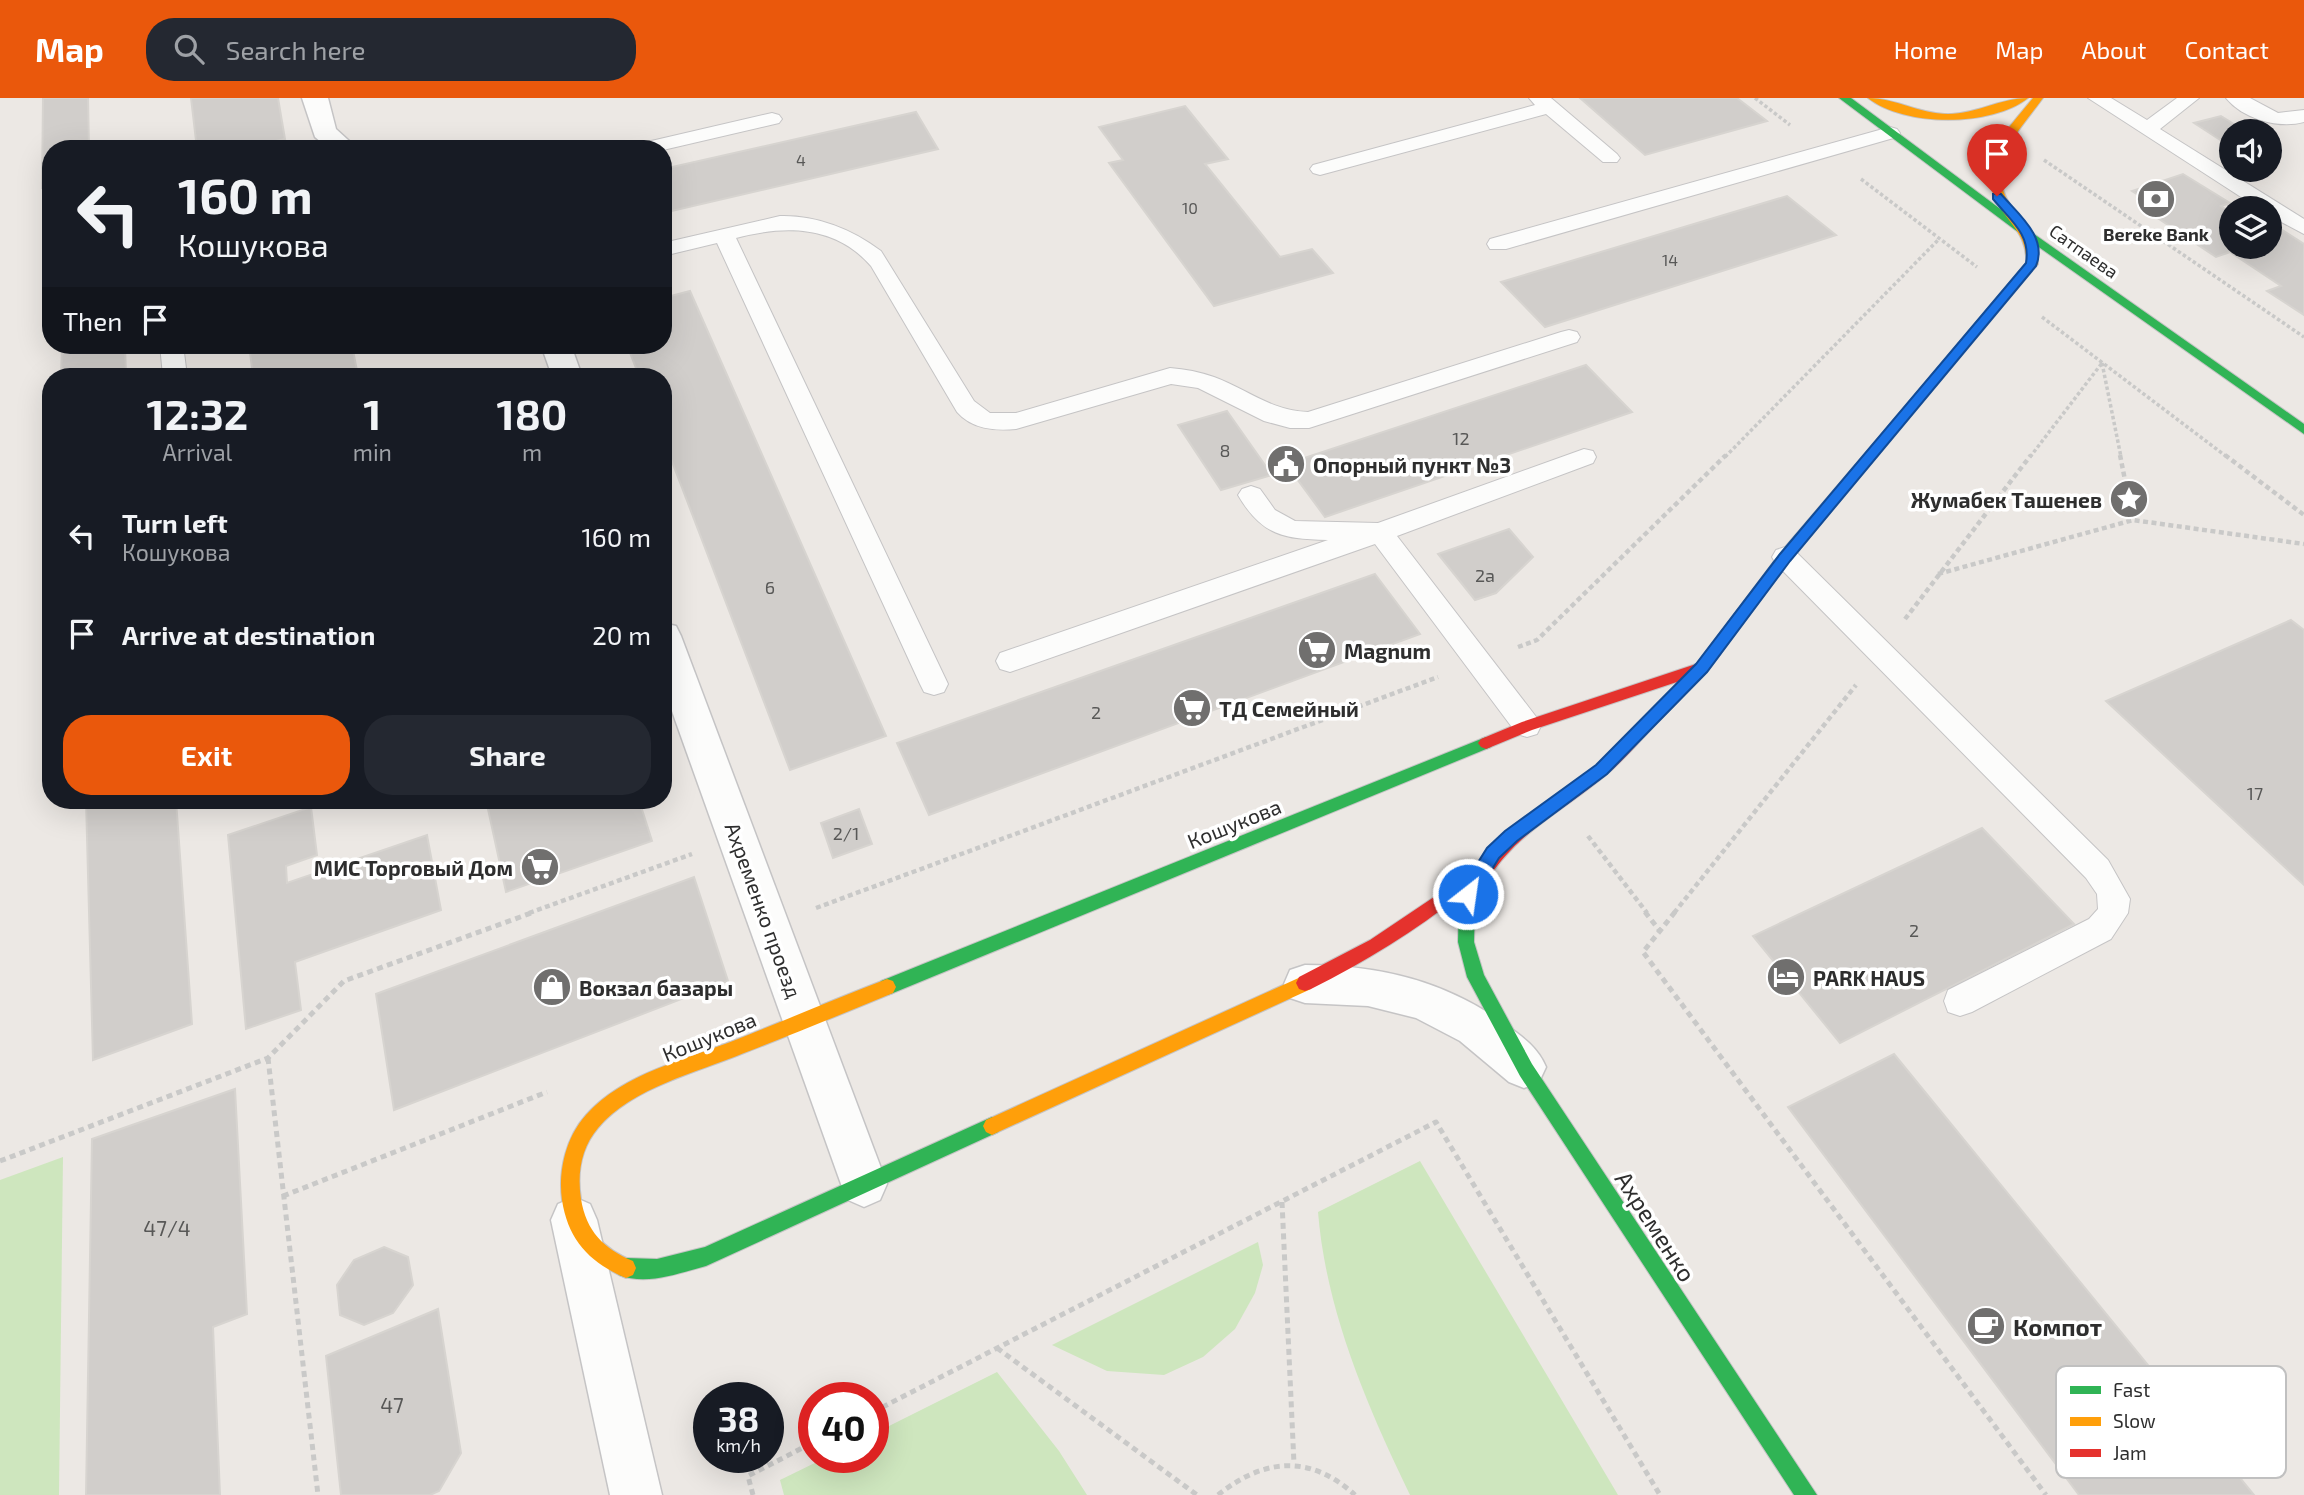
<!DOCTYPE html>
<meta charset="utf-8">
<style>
body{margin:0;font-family:"Exo 2",sans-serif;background:#242831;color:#f1f3f6;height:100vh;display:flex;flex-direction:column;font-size:26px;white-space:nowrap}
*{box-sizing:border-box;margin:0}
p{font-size:23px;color:#9ea1a6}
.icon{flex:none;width:38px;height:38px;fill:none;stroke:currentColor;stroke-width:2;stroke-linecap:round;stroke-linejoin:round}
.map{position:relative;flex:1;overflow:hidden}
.drawer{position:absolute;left:42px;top:270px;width:630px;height:441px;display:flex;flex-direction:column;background:#171b24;border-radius:28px;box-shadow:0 7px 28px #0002}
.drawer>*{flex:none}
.top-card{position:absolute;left:42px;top:42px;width:630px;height:214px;border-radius:28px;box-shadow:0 7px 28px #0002;background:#171b24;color:#f1f3f6;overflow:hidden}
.buttons{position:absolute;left:2219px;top:21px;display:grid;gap:14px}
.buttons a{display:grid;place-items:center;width:63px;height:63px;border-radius:50%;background:#171b24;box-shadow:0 7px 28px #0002;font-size:35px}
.speed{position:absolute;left:693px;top:1284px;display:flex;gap:14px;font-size:35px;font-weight:700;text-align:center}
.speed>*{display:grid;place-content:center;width:91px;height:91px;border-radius:50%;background:#171b24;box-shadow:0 7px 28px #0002;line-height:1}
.speed small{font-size:18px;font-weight:400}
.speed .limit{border:10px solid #d22;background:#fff;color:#111}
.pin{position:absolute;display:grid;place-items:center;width:60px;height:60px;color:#fff;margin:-72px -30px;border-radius:50% 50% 50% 0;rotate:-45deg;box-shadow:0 0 7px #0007}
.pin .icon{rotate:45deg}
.me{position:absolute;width:77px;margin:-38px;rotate:30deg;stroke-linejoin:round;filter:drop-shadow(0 0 5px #0008)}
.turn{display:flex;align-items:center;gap:24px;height:147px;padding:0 21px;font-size:32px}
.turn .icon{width:91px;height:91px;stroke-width:2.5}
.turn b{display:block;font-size:49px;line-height:60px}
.then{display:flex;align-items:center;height:66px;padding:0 21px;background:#0003;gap:14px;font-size:26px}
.eta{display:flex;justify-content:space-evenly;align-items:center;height:119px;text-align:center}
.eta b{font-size:42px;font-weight:700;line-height:49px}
.cta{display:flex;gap:14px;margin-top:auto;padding:14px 21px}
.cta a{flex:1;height:80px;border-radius:28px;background:#ea580c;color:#fff;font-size:28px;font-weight:700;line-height:80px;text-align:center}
.cta a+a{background:#242831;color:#f1f3f6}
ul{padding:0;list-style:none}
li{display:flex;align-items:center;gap:21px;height:98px;padding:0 21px}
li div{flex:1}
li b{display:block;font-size:26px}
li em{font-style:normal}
header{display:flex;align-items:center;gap:42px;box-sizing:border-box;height:98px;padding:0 35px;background:#ea580c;color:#fff}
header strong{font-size:33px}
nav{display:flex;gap:38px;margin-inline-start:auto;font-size:24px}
.search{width:490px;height:63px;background:#242831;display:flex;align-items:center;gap:18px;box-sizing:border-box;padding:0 24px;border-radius:28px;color:#9ea1a6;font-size:26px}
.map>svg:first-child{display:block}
.green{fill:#cee6be}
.building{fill:#d1cecb;stroke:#d7d4d0;stroke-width:2}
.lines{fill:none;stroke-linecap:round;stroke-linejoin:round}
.lane-casing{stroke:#c5c4c5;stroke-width:2}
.street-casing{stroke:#c5c4c5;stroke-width:3}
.fast-casing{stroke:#c5c4c5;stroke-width:2}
.slow-casing{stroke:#c5c4c5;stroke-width:2}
.jam-casing{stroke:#c5c4c5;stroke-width:2}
.path-far2{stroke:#c9c9c8;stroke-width:3.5;stroke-dasharray:3.5 2.5;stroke-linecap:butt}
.path-far1{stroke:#c9c9c8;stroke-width:4.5;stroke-dasharray:5 3.5;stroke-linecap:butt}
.path{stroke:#c9c9c8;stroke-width:5;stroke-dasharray:6 4.5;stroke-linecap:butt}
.lane{fill:#fcfcfb;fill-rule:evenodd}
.street{fill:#fcfcfb;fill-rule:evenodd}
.fast{fill:#30b455;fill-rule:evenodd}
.slow{fill:#ff9f0a;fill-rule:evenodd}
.jam{fill:#e5322d;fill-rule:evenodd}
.route{fill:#1a73e8;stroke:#114b97;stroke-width:2}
.labels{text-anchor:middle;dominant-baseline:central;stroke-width:7;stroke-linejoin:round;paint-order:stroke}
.far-number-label{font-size:16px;fill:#585857}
.far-poi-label{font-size:18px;font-weight:bold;fill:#2e2e2e;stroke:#fff}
.far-street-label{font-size:18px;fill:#2e2e2e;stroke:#fff}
.number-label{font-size:18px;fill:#585857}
.poi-label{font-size:21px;font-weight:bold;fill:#2e2e2e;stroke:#fff;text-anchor:start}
.street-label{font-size:21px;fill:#2e2e2e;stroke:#fff}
.near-number-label{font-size:21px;fill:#585857}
.near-street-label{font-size:24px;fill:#2e2e2e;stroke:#fff}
.near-poi-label{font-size:24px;font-weight:bold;fill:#2e2e2e;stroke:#fff;text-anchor:start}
.key{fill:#fff;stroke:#c0c0c0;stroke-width:2}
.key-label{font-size:19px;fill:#2e2e2e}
</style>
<header>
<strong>Map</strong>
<div class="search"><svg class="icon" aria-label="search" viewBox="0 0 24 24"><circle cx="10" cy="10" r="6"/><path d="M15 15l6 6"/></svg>Search here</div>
<nav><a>Home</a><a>Map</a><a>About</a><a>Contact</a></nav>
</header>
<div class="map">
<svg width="2304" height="1397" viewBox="0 0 2304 1397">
<rect width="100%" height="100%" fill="#ece8e4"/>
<!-- green -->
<g class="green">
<polygon points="63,1059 59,1397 0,1397 0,1082"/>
<path d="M1420 1063 1618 1397H1410C1367 1308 1326 1213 1318 1114Z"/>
<polygon points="1258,1144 1263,1167 1255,1195 1235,1231 1203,1259 1164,1277 1107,1273 1052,1247"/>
<polygon points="997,1274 1059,1353 1087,1397 784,1397 780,1382 825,1360 873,1360 873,1336"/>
</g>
<!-- building -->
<g class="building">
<polygon points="43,0 88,0 89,51 51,51 51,88 42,90"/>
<polygon points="191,0 278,0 285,41 241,51 197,51"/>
<polygon points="1580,0 1737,0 1767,23 1645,57"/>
<polygon points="1185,8 1228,61 1205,66 1280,159 1312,151 1333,175 1214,208 1109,65 1123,62 1099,29"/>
<polygon points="916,14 938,51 663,115 663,71"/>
<polygon points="2221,18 2245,33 2231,33 2231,49 2194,25"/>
<polygon points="2183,76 2230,105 2221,108 2231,115 2231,149 2270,149 2270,124 2304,146 2304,217 2267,193 2281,188 2230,154 2216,159 2147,113 2157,109 2132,93"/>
<polygon points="1787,98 1836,137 1545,229 1501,184"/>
<polygon points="50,127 51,184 47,185"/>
<polygon points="690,193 886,638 790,672 663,340 663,278 639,278 627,247 663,247 663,200"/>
<polygon points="62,247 125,247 126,278 61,278"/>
<polygon points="249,247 352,247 358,278 253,278"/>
<polygon points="1586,267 1632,314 1325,419 1286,366"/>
<polygon points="1227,313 1272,377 1221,392 1178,327"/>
<polygon points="1509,431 1533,459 1496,495 1475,502 1438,456"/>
<polygon points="1375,476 1420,536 929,717 897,645"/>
<polygon points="2291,522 2304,532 2304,787 2106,603"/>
<polygon points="86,702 176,702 192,926 93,962"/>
<polygon points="486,702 617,702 618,705 639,702 652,743 506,794"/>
<polygon points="311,709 317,757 286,768 287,785 427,737 441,812 295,864 301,912 246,931 228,737"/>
<polygon points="859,711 872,746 833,760 821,725"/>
<polygon points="1982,730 2074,826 1840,945 1753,838"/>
<polygon points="694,779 728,883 394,1012 376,896"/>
<polygon points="1894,956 2254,1397 2079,1397 1788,1009"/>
<polygon points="235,991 247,1216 213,1229 220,1397 86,1397 92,1041"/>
<polygon points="384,1149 408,1159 413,1187 393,1215 364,1227 340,1217 337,1187 354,1162"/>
<polygon points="438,1211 461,1355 439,1393 430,1397 341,1397 326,1258"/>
</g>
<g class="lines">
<!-- lane casing -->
<g class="lane-casing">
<g id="lane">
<polygon points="1529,0 1551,0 1617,56 1620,60 1617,64 1603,64 1546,16 1320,77 1313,75 1310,71 1313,67 1535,7"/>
<polygon points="2088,0 2111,0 2147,22 2177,0 2199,0 2160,31 2304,121 2304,136 2270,118 2270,110 2258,110"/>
<path d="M2226 0H2250L2278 15 2304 12V24C2279 31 2243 21 2226 0Z"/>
<polygon points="772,15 779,17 782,21 779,25 663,52 631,51 634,47"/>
<polygon points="1890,29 1897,31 1900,35 1897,39 1506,151 1490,151 1487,146 1490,141"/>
<path d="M780 118C816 117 852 131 881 153L974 303 990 315H1016L1170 270C1185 271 1200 274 1214 279 1247 291 1271 313 1308 314L1561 234 1569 232 1577 234 1580 239 1577 244 1309 330H1290L1264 323 1198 290 1171 286 1016 331C994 333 972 331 957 314L871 168C835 127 785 127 736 140L948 586 944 594 934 597 924 594 920 586 717 145 663 158V145Z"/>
<polygon points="160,247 183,247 187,278 163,278"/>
<path d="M1584 351 1593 353 1596 359 1593 365 1397 438 1537 620 1541 628 1537 636 1527 639 1517 636 1375 446 1010 574 1000 571 996 563 1000 555 1328 442C1284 441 1262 438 1238 397L1242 391 1251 388 1260 391 1275 412 1295 423 1378 425Z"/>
<polygon points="1785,449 1794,452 2108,762 2130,801 2128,815 2111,841 1972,914 1960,918 1948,914 1944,903 1948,892 2089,821 2098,811 2097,796 2086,780 1776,466 1772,459 1776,452"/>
</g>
</g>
<!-- street casing -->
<g class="street-casing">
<g id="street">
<polygon points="302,0 328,0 336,31 358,51 329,51 315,39"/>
<polygon points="541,247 571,247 582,278 552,278"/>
<polygon points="663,525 676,528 681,538 887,1086 880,1102 864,1109 848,1102 841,1086 663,588"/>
<path d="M1305 867C1379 867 1446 883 1506 927 1523 939 1538 950 1546 969L1539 984 1524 990 1509 984 1460 943 1416 920 1368 908 1305 905 1290 900 1284 886 1290 872Z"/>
<polygon points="574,1099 590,1106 597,1122 662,1397 610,1397 551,1122 558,1106"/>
</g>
</g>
<!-- fast casing -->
<g class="fast-casing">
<g id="fast">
<polygon points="1839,0 1851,0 2034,136 2304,326 2304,336 2026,140"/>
<polygon points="1942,269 1946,270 1946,276 1790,463 1707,574 1655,627 1645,627 1642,623 1645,619 1697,566 1780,455 1938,270"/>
<polygon points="1486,639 1491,641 1494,645 1491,649 893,895 887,897 881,895 878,889 881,883"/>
<polygon points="1467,796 1473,798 1475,803 1474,844 1484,877 1532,966 1817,1397 1794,1397 1520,978 1467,879 1458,844 1459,803 1461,798"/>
<path d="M992 1019 998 1022 1001 1028 998 1034 706 1168C679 1175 647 1188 619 1177L616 1170 619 1163 626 1160 657 1161 705 1149Z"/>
</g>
</g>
<!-- slow casing -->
<g class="slow-casing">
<g id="slow">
<path d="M1868 0C1895 0 1920 16 1948 16 1976 16 2001 0 2028 0 1992 29 1904 29 1868 0Z"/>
<path d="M2033 0H2043C2011 44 1978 71 2021 122 2032 135 2039 148 2038 166L1946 276H1938V270L2026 165C2027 147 2020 136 2009 122 1968 69 1998 43 2033 0Z"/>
<polygon points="1305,877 1311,879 1314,885 1311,891 998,1034 992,1037 986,1034 983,1028 986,1022"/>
<path d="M887 881 893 883 896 889 893 895C844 915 794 936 744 955 696 975 633 989 598 1030 581 1050 577 1076 581 1101 586 1133 604 1151 633 1163L636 1170 633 1177 626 1180C590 1165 568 1142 562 1102 558 1073 566 1039 586 1017 623 975 688 961 738 941 788 921 837 900 887 881Z"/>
</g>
</g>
<!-- jam casing -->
<g class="jam-casing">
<g id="jam">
<polygon points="1702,564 1709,570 1707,574 1532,632 1486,651 1481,649 1478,645 1481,641 1522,624"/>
<path d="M1650 617 1655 619 1658 623 1655 627C1639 644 1624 662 1606 677 1549 724 1506 738 1473 808L1467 810 1461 808 1459 803 1462 796C1415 833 1365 864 1311 891L1305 893 1299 891 1296 885 1299 879 1370 842 1434 799 1479 764 1500 740 1518 724 1595 669 1645 619Z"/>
</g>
</g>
<!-- path-far2 -->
<g class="path-far2">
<polyline points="1755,0 1790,27"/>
<polyline points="2044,62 2304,239"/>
<polyline points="1861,81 1977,169"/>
<polyline points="2042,219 2227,359"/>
<polyline points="2102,265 2121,359"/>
<polyline points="1725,359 1939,141"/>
<polyline points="2030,359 2102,265"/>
</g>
<!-- path-far1 -->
<g class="path-far1">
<polyline points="2120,357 2133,422"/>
<polyline points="2225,357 2304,417"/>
<polyline points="1938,476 2133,422 2304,446"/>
<polyline points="1905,521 2031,357"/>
<polyline points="1518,549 1537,542 1726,357"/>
<polyline points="1588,738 1647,815"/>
<polyline points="816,810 1438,579"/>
<polyline points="529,815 692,756"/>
<polyline points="1674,815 1856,587"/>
</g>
<!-- path -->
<g class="path">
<polyline points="1645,814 1660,833"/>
<polyline points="1675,814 1643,854 2046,1397"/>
<polyline points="268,960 318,1397"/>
<polyline points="0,1063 268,960 344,883 534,814"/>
<polyline points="283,1098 547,994"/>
<polyline points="1282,1104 1294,1366"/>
<polyline points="997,1250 1197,1397"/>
<polyline points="873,1314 1436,1024 1660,1397"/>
<polyline points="753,1397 748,1378 814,1344"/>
<path d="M1218 1397C1264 1360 1310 1356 1355 1397"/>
</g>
<!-- lane -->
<use href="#lane" class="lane"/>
<!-- street -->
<use href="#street" class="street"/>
<!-- fast -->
<use href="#fast" class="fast"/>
<!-- slow -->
<use href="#slow" class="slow"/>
<!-- jam -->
<use href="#jam" class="jam"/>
</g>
<!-- route -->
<path class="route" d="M1993 96H2001C2018 116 2048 139 2036 168L1790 463 1707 574 1607 676 1517 743 1499 760 1474 801 1468 803 1462 801 1460 796 1462 790 1487 750 1505 733 1596 667 1696 566 1780 456 2026 165C2031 136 2010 122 1993 101Z"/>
<!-- icons -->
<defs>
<g id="bank-disc" transform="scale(2.0125)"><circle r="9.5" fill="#706f6e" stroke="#fff"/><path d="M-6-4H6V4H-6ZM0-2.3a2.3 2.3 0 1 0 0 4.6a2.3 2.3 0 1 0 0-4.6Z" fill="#fff"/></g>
<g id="civic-disc" transform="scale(2.0125)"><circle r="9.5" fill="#706f6e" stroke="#fff"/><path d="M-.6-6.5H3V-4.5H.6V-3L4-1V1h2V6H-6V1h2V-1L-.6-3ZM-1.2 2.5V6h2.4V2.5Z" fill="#fff"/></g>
<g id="sight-disc" transform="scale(2.0125)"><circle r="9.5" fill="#706f6e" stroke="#fff"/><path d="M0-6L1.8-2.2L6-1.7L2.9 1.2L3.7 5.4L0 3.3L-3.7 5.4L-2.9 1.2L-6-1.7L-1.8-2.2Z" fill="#fff"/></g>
<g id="supermarket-disc" transform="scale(2.0125)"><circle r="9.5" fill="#706f6e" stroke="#fff"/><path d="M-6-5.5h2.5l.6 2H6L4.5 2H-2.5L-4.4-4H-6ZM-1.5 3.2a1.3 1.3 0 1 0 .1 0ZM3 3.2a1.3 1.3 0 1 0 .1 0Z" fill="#fff"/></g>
<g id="hotel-disc" transform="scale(2.0125)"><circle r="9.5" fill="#706f6e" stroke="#fff"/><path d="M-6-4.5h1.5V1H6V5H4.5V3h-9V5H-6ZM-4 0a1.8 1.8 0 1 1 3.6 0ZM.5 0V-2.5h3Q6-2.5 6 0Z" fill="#fff"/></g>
<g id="shop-disc" transform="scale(2.0125)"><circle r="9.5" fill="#706f6e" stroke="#fff"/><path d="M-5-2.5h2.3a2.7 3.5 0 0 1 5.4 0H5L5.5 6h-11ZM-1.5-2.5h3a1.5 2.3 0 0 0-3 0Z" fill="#fff"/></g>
<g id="cafe-disc" transform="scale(2.0125)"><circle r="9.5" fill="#706f6e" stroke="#fff"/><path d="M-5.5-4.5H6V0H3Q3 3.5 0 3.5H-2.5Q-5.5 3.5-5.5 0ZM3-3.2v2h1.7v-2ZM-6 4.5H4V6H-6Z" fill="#fff"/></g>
</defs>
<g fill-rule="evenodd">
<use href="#bank-disc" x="2156" y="101"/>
<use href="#civic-disc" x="1286" y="366"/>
<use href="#sight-disc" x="2129" y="401"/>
<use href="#supermarket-disc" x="1317" y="552"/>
<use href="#supermarket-disc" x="1192" y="610"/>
<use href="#supermarket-disc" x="540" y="769"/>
<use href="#hotel-disc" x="1786" y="879"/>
<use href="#shop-disc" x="552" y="889"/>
<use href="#cafe-disc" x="1986" y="1228"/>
</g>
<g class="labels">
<!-- far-number labels -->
<g class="far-number-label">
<text x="801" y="61">4</text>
<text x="1190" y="109">10</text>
<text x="1670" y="161">14</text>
</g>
<!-- far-poi labels -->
<g class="far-poi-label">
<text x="2156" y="136">Bereke Bank</text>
</g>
<!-- far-street labels -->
<g class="far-street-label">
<text transform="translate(2084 153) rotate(35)">Сатпаева</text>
</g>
<!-- number labels -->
<g class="number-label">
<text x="1461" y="340">12</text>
<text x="1225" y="352">8</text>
<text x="1485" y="477">2а</text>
<text x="770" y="489">6</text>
<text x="1096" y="614">2</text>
<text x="2255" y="695">17</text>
<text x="846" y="735">2/1</text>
<text x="1914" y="832">2</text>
</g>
<!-- poi labels -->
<g class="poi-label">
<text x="1313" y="366">Опорный пункт №3</text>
<text x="2102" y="401" text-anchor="end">Жумабек Ташенев</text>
<text x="1344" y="552">Magnum</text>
<text x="1219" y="610">ТД Семейный</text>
<text x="513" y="769" text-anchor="end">МИС Торговый Дом</text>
<text x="1813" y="879">PARK HAUS</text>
<text x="579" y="889">Вокзал базары</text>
</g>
<!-- street labels -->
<g class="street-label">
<text transform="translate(1234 725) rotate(-22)">Кошукова</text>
<text transform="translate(764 812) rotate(70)">Ахременко проезд</text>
<text transform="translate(709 938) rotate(-22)">Кошукова</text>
</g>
<!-- near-number labels -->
<g class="near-number-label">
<text x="167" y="1129">47/4</text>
<text x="392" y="1306">47</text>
</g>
<!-- near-street labels -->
<g class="near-street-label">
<text transform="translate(1656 1128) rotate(57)">Ахременко</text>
</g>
<!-- near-poi labels -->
<g class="near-poi-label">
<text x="2013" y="1228">Компот</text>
</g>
</g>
<!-- legend -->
<rect x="2056" y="1268" width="230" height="112" rx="10" class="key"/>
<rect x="2070" y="1288" width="31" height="8" fill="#30b455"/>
<rect x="2070" y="1319" width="31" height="9" fill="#ff9f0a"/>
<rect x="2070" y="1351" width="31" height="8" fill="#e5322d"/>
<g class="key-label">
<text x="2113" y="1299">Fast</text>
<text x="2113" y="1330">Slow</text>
<text x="2113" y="1362">Jam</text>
</g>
</svg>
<div class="buttons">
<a><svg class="icon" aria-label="sound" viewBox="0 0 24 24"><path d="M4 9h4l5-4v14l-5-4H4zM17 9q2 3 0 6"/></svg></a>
<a><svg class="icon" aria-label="layers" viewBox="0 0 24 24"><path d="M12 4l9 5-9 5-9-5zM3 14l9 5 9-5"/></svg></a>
</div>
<div class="speed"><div>38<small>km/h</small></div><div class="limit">40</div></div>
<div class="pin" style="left:1997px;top:98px;background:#d93025"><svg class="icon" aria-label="arrive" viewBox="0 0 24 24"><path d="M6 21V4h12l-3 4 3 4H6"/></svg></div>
<svg class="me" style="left:1468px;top:796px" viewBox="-20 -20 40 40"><circle r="17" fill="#1a73e8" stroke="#fff" stroke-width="3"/><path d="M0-11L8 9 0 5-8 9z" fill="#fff"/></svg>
<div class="top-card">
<div class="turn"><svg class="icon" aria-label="left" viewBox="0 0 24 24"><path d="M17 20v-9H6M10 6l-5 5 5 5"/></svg><div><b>160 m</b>Кошукова</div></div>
<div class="then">Then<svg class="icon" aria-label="arrive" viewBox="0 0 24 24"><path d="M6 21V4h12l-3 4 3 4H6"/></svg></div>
</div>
<section class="drawer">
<div class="eta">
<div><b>12:32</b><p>Arrival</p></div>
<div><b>1</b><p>min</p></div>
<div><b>180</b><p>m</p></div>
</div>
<ul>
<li><svg class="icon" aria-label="left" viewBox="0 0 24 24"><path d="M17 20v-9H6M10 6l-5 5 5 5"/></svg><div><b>Turn left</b><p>Кошукова</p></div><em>160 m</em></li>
<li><svg class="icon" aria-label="arrive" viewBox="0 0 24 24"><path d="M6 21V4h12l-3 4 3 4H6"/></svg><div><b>Arrive at destination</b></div><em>20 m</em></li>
</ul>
<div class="cta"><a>Exit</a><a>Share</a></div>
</section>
</div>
